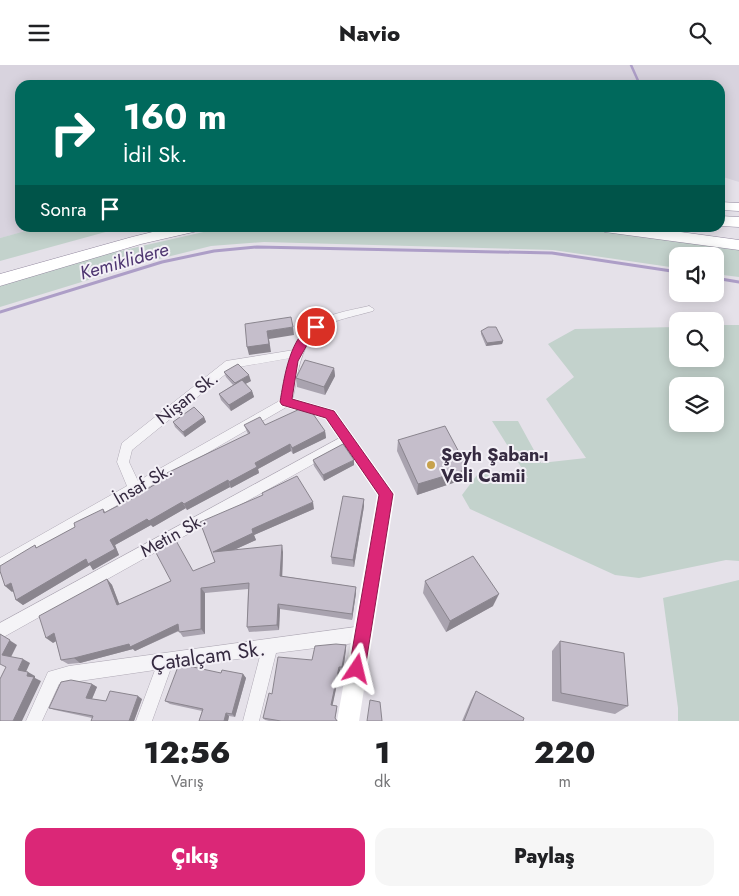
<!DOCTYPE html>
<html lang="tr">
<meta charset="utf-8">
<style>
body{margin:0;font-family:Jost,sans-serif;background:#f6f6f6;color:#202124;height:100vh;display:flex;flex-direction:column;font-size:19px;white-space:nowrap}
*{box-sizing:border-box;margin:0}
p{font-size:16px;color:#757577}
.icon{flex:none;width:28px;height:28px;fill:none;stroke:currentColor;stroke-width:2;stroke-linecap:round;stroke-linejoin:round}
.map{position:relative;height:656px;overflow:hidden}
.drawer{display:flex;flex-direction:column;background:#fff;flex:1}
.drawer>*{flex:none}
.banner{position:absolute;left:15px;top:15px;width:710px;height:152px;border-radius:15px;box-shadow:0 2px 12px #0003;background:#00695c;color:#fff;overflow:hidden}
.controls{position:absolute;left:669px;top:182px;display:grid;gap:10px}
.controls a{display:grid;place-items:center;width:55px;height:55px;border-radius:10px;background:#fff;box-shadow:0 2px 12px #0003;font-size:25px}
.pin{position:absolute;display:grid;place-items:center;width:42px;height:42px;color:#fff;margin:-21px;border:2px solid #fff;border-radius:50%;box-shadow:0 1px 5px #0007}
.me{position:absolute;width:55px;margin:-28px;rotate:10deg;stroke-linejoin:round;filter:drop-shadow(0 0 4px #0008)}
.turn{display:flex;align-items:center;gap:18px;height:105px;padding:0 25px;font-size:22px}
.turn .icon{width:65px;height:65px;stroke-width:2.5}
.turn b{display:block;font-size:35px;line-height:42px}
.then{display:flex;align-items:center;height:48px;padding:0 25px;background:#0003;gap:10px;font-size:19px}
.eta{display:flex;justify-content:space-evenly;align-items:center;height:85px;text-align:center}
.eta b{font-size:30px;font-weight:800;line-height:35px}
.primary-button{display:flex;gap:10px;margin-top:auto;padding:10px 25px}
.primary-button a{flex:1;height:58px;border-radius:15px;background:#db2777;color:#fff;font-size:20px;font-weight:800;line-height:58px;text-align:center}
.primary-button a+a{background:#f6f6f6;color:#202124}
header{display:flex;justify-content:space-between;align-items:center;height:65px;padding:0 25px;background:#fff;font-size:22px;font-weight:800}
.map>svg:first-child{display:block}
.built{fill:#d8d3de}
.green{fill:#c3d2cc;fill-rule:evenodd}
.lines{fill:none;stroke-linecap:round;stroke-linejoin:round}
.stream-far1{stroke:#ad9ec7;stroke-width:2.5}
.stream{stroke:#ad9ec7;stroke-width:3}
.street-casing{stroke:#b0aab6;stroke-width:1}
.highway-casing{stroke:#93899f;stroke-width:1}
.street{fill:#f5f4f7;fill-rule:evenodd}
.secondary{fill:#fff;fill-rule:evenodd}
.highway{fill:#fff;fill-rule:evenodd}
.wall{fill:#a9a3af}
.shaded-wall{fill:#8a858e}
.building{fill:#c5becb;stroke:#8a858e}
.route{fill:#db2777;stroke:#8e194d}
.poi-dot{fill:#c7a24d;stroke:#f3f0f6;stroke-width:2}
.labels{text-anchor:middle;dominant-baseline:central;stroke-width:4;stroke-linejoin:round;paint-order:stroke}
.street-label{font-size:18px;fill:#352a40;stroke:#f3f0f6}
.poi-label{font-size:18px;font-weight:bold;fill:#352a40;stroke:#f3f0f6;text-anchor:start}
.water-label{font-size:19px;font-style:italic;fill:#4e3671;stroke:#f3f0f6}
.near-street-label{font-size:21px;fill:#352a40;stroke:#f3f0f6}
</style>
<header><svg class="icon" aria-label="menu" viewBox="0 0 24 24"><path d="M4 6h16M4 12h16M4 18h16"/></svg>Navio<svg class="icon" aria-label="search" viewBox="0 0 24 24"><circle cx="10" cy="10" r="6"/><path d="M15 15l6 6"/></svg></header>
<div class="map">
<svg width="739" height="656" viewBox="0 0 739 656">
<rect width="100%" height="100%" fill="#e5e1e9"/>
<!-- built -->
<polygon class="built" points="0,0 739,0 739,117 720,111 720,20 20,20 20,162 40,163 0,173"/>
<!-- green -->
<g class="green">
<polygon points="40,162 120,162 120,163 0,196 0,173"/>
<polygon points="574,162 624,168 739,185 739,212 715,209 715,191 678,191 677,203 553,185 264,177 211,181 147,197 0,242 0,220 98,191 221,163"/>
<path d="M715 260H739V496L726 495 639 513 615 510 470 444 462 430 477 410 503 406 528 413 492 356H518L541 398 586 393 546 334 574 312 548 279 575 264 677 262 678 294H715ZM715 321V359H678V321Z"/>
<polygon points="739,515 739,656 678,656 678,643 663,533"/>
</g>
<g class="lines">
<!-- stream-far1 -->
<polyline class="stream-far1" points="631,0 640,20"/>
<!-- stream -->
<g class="stream">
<polyline points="715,213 739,217"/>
<polyline points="0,247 162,197 214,186 257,182 552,188 678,207"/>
</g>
<!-- street casing -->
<g class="street-casing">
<g id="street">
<path d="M369 241 374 244 373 246C330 258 310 256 298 306 295 317 295 330 290 340L0 508V493L127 421 117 397 122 378 226 296 294 285C312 250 334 249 369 241ZM291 293 281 335 138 416 129 397 132 385 233 303Z"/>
<polygon points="347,369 351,370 353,374 351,378 0,574 0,558"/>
<polygon points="363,561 368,564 371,569 368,574 363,577 276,588 259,656 243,656 260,591 171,603 152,656 136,656 155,605 59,619 42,656 26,656 48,607 69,601"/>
</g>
</g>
<!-- highway casing -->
<g class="highway-casing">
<g id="highway">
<polygon points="720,137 739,138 739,146 720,145"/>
<polygon points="720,151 739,152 739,162 720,161"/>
<polygon points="173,162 204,162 202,165 141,179 0,221 0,209 132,172"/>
<polygon points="598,162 644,162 739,175 739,185 605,167"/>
</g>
</g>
<!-- street -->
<use href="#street" class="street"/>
<!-- secondary -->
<polygon class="secondary" points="286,331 335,345 395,429 359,656 337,656 377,430 325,354 281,341 278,337 281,333"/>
<!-- highway -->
<use href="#highway" class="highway"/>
</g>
<!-- wall -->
<g class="wall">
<polygon points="481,266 503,276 502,279 486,281 481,269"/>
<polygon points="334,303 335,311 325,330 297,322 296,313"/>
<polygon points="224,307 251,316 245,319 252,326 254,332 231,346 221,335 219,329 233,320 226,312"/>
<polygon points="204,352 206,357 185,372 175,362 173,357"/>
<polygon points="244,360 265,360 325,366 326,373 293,389 291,386 258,404 259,408 231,423 230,422 187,445 186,443 153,462 151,460 115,480 119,490 93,505 90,500 23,540 16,535 13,526 12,527 35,480 37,483 75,462 103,444 106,448 248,369"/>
<polygon points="398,375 468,404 465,414 417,430 397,386"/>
<polygon points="313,395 354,400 324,416 314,401"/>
<polygon points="364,434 364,441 354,502 332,499 331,492"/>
<polygon points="314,444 254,470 256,475 234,485 283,487 282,511 356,522 356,528 352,555 280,544 279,565 249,567 247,562 248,524 205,528 205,569 183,572 179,566 135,586 133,584 80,598 68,599 61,595 56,576 53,578 107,514 112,520 119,539 215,497 200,457"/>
<polygon points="425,516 493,541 446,567 423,528"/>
<polygon points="560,576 628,641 615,649 552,636 552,586"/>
<polygon points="346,580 346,584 343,606 340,605 332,641 337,641 337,644 335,654 338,656 269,656 265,655 263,653 272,629 312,595"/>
<polygon points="221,608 243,609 246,613 235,652 229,651 228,656 199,656 202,646 170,639 165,636"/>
<polygon points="92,619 97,622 92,634 106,636 142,634 134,656 91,656 92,653 55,645 49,643"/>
<polygon points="476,626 523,656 462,656 471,635"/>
</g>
<!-- shaded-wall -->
<g class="shaded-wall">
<polygon points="293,262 294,270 269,274 271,287 249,290 247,282 267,266"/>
<polygon points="503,276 502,279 486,281 487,278"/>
<polygon points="334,303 335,311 325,330 324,322"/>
<polygon points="249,310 251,316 236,324 235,318"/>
<polygon points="252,326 254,332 231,346 229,340"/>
<polygon points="204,352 206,357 185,372 183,367"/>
<polygon points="325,366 326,373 293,389 292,383"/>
<polygon points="290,379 291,386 258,404 259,408 231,423 229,417 255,398"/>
<polygon points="354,395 354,400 324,416 323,410"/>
<polygon points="468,404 465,414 417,430 418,419"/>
<polygon points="228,415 230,422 187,445 184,439"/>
<polygon points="364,434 364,441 354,502 353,495"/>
<polygon points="182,437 186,443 153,462 151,460 115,480 119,490 93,505 90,500 23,540 16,535 110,475 147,454"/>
<polygon points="313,437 314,444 254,470 256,475 216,493 213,487 252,464"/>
<polygon points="282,480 283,487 282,517 280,511"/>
<polygon points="107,514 112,520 122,546 117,540"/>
<polygon points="11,518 18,523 12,527 5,521"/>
<polygon points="356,522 356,528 352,555 352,549"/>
<polygon points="201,523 205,528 205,569 201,564"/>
<polygon points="499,529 493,541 446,567 450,556"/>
<polygon points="278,539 280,544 279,565 277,560"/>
<polygon points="178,559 182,564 135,586 133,584 80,598 74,593"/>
<polygon points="54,568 61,573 53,578 46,573"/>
<polygon points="0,569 17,580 10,594 2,590"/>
<polygon points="346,580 346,584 343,606 342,602"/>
<polygon points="23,594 30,598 25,609 18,605"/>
<polygon points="339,602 340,605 332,643 331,640"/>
<polygon points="28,607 35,611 35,613 41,616 22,656 13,656"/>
<polygon points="243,609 246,613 235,652 232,649"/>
<polygon points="92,619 97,622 91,636 86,633"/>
<polygon points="138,631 142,634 134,656 129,656"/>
<polygon points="226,648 229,651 228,656 224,656"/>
</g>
<!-- building -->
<g class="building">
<polygon points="291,252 293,262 267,266 269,279 247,282 245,259"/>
<polygon points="488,262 496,262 503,276 487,278 481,266"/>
<polygon points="305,295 334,303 324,322 296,313"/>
<polygon points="238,299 249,310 235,318 224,307"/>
<polygon points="242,315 252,326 229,340 219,329"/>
<polygon points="194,342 204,352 183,367 173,357"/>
<polygon points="302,343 311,346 325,366 292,383 290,379 255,398 257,402 229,417 228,415 184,439 182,437 149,456 147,454 110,475 115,484 88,499 86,494 16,535 11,518 5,521 0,506 0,501 35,480 36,483 75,462 74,458 103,444 104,448 135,432 168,411 167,408 250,368 244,360 260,352 265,360"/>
<polygon points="445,361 468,404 418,419 398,375"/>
<polygon points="343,379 354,395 323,410 313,395"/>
<polygon points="297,411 313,437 252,464 253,468 213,487 282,480 280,511 356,522 352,549 278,539 277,560 247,562 249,518 201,523 201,564 179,567 178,559 130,582 129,579 74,593 61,595 54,568 46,573 39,551 107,514 117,540 171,516 154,484 174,472 193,506 215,497 200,457 263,430 262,428"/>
<polygon points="343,431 364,434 353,495 331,492"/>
<polygon points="473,491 499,529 450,556 425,516"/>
<polygon points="0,569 10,575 2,590 23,594 18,605 28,607 27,611 34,612 13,656 0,656 0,614 6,602 0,599"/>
<polygon points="560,576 624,588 628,641 561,628"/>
<polygon points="336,579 346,580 342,602 339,602 331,640 337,641 335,653 337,656 281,656 263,653 269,628 272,629 278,592 312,595 315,581"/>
<polygon points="179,599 221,608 222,605 243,609 232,649 226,648 224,656 199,656 203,644 165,636"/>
<polygon points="71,615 92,619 86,633 106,636 110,626 138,631 129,656 91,656 93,651 49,643 61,617"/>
<polygon points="476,626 524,653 523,656 464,656"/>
<polygon points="370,635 380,637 382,656 367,656"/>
</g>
<!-- route -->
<path class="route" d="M316 259 321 262 313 269 298 296 292 334 334 346 393 429 365 604 363 610 357 612 351 610 349 604 379 430 326 353 282 340 280 337C284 314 290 267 316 259Z"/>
<!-- markers -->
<circle class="poi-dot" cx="431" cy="400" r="5"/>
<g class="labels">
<!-- street labels -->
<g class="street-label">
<text transform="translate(187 333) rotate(-38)">Nişan Sk.</text>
<text transform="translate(143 419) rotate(-30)">İnsaf Sk.</text>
<text transform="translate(173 470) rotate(-29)">Metin Sk.</text>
</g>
<!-- poi labels -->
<g class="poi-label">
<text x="441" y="390">Şeyh Şaban-ı<tspan x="441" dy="21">Veli Camii</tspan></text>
</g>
<!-- water labels -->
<g class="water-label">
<text transform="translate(124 196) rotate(-16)">Kemiklidere</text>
</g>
<!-- near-street labels -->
<g class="near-street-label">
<text transform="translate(208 591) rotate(-8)">Çatalçam Sk.</text>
</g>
</g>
</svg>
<div class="controls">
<a><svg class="icon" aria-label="sound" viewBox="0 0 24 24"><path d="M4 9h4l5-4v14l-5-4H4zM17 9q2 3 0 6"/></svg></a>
<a><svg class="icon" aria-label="search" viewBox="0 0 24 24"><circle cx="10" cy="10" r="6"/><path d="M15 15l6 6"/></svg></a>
<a><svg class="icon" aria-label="layers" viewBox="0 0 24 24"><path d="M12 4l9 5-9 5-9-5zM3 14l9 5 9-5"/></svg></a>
</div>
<div class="pin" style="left:316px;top:262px;background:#d93025"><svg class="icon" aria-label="arrive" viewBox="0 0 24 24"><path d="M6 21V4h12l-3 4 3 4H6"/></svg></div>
<svg class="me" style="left:357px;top:604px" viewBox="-20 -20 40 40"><path d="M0-17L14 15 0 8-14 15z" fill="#db2777" stroke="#fff" stroke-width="4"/></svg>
<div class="banner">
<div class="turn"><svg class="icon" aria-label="right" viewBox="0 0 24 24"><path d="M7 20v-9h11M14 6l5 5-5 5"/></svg><div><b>160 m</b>İdil Sk.</div></div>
<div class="then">Sonra<svg class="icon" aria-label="arrive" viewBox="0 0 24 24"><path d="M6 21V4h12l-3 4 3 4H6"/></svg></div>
</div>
</div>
<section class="drawer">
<div class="eta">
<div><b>12:56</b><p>Varış</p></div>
<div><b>1</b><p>dk</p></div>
<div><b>220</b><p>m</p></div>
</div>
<div class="primary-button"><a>Çıkış</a><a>Paylaş</a></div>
</section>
